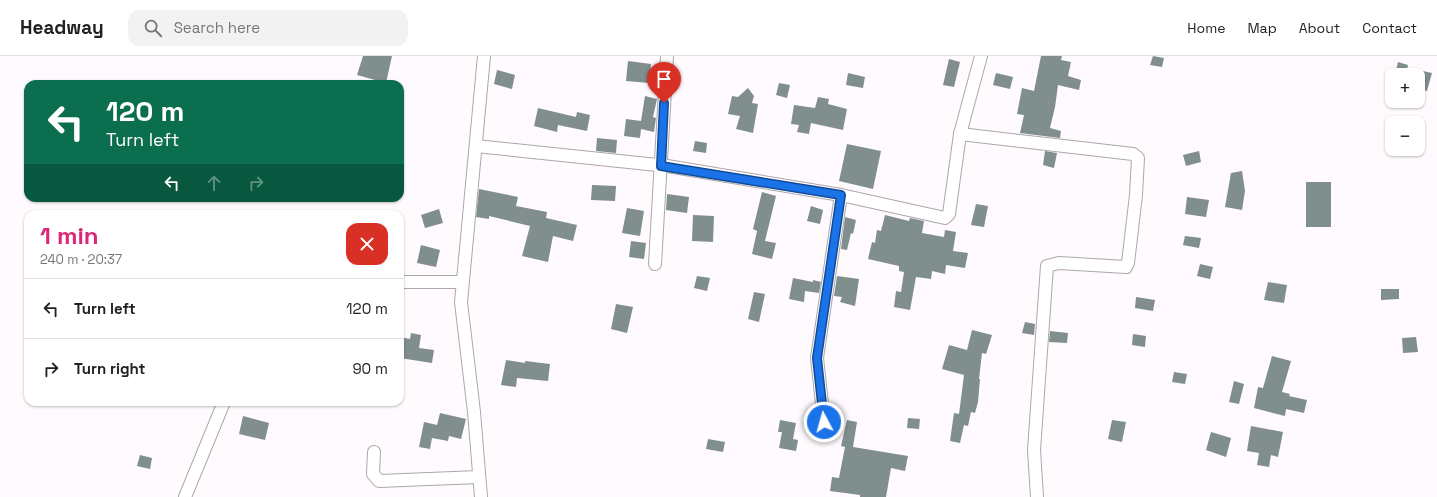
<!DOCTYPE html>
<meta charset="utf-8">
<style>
body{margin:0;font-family:"Space Grotesk",sans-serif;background:#f2f2f2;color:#222;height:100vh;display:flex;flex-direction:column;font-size:15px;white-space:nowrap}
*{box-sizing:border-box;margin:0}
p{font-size:13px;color:#767676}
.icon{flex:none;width:22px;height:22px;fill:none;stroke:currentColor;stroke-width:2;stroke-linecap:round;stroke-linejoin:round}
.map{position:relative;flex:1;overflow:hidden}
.drawer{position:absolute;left:24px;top:154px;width:380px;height:196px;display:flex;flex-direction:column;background:#fff;border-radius:12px;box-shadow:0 1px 3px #0004}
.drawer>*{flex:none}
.guide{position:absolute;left:24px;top:24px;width:380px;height:122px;border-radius:12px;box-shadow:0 1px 3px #0004;background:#0b6e4f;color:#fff;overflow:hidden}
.buttons{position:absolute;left:1385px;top:12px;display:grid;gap:8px}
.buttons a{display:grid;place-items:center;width:40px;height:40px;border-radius:8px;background:#fff;box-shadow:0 1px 3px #0004;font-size:20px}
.pin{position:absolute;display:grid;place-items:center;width:34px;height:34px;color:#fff;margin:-41px -17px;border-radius:50% 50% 50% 0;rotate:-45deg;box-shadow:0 0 4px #0007}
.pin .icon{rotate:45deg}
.me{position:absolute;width:44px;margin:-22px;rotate:354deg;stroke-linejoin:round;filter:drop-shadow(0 0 3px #0008)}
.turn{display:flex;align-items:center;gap:14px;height:84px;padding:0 16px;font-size:18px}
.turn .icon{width:52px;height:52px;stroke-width:2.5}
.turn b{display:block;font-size:28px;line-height:34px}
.lanes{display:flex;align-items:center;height:38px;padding:0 16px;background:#0003;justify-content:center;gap:20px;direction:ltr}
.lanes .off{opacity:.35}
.round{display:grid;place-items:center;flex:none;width:42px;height:42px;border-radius:12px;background:#f2f2f2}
.summary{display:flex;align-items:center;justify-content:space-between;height:68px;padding:0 16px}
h1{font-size:24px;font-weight:600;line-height:30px;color:#db2777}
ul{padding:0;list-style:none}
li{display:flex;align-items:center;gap:12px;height:60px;padding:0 16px;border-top:1px solid #e0e0e0}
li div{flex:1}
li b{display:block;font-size:15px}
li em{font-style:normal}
header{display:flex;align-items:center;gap:24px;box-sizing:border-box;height:56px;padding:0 20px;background:#fff;border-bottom:1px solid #e0e0e0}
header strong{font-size:19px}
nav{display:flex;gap:22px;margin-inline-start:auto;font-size:14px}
.search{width:280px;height:36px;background:#f2f2f2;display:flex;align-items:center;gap:10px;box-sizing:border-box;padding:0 14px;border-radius:12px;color:#767676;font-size:15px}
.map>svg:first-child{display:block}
.building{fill:#818e8e}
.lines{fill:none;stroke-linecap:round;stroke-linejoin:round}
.street-casing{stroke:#afa5ac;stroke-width:14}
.street{stroke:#fff;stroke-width:12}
.route-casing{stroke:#114b97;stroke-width:10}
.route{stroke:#1a73e8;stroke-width:7}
</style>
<header>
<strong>Headway</strong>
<div class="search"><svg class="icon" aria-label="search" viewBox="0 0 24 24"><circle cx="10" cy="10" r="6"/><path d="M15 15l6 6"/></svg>Search here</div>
<nav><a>Home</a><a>Map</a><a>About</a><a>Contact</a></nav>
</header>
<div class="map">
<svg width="1437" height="441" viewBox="0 0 1437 441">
<rect width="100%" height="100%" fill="#fefafd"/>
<!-- building -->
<g class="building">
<polygon points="363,0 392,0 386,27 357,19"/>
<polygon points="1041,0 1062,0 1061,4 1071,6 1068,20 1081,24 1079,34 1058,29 1055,51 1050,72 1061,75 1060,82 1020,77 1024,59 1017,58 1022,32 1034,35"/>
<polygon points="1153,0 1164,2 1162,11 1150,9"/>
<polygon points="949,3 960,6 954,31 943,29"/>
<polygon points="628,5 651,8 649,27 626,25"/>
<polygon points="1398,6 1408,9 1406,19 1395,19"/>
<polygon points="497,14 515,19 512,33 494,28"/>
<polygon points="1418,14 1432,17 1427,35 1418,33"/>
<polygon points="848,17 865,21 863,32 846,29"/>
<polygon points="996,17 1013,21 1010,33 993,29"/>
<polygon points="779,27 790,29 787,42 776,39"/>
<polygon points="748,32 754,40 752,47 758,48 753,77 736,73 740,60 728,58 732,40 738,41"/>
<polygon points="645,40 657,43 653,61 656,62 654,76 641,73 640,82 624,80 626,63 641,65"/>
<polygon points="818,41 829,43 828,48 847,53 843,74 811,67 809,78 797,76 799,69 791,68 794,49 815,52"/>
<polygon points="538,52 576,61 577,56 590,59 587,75 558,69 557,76 534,70"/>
<polygon points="597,82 617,84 616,97 596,95"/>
<polygon points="695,85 707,87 706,97 693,95"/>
<polygon points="847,88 881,95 873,133 839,125"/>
<polygon points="1045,95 1057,97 1054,112 1043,109"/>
<polygon points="1199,95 1201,106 1186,110 1183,99"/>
<polygon points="1242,115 1245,135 1242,154 1225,151 1231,117"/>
<rect x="1306" y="126" width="25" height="45"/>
<polygon points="592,129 616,130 615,145 591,144"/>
<polygon points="479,133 518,141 516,150 547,156 546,162 577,169 573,185 553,180 548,206 522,200 530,170 489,160 489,163 476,161"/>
<polygon points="762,136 776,140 765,185 776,187 772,203 752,198 757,175 753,173"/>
<polygon points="667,138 689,141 687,157 666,154"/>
<polygon points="1187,141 1209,144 1206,161 1185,158"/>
<polygon points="976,148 988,150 984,171 971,169"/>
<polygon points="811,150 823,154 820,168 807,165"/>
<polygon points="627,152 644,155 640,180 622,177"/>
<polygon points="439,153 443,167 425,172 421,159"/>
<polygon points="693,159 714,160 713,186 692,185"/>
<polygon points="885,159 909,165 910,162 924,165 922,177 944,181 945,174 956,176 953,195 968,197 965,212 946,209 945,218 932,215 931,223 916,221 910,254 894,251 896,235 901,236 904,216 899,215 899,210 868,203 872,186 875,187 877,174 881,175"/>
<polygon points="845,161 856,164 853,178 851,177 847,194 841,193"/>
<polygon points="1185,180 1201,182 1199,192 1183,189"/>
<polygon points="631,185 646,187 644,203 629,201"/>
<polygon points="421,189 440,194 436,211 417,207"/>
<polygon points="1200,208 1213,211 1210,223 1197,220"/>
<polygon points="697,220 710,222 707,235 694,232"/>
<polygon points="837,220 859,223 855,250 840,246 842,241 834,240"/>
<polygon points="793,222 813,226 813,224 821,226 819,237 805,235 804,246 789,243"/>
<polygon points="1268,226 1287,229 1284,247 1264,244"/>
<polygon points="1381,233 1399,233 1399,243 1381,244"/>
<polygon points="754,236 765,238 759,266 748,263"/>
<polygon points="1136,241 1155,244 1153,255 1135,252"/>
<polygon points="616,248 633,251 627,277 611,273"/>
<polygon points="1025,266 1035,268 1034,279 1022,277"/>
<polygon points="972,274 992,279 986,298 982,297 979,323 980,323 978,346 975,357 971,356 968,370 964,369 960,387 950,385 954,357 959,358 964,319 942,313 949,289 967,294"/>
<polygon points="1050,275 1068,277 1067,287 1049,286"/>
<polygon points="411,277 421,279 419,292 434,294 432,307 400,302 400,281 410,283"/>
<polygon points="1133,278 1146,280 1145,291 1132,289"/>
<polygon points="1416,281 1418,296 1403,297 1402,282"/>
<polygon points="1272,300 1291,305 1282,336 1290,338 1289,340 1307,344 1304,357 1286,353 1285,360 1254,352 1258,331 1263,332"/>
<polygon points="506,304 525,307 525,305 550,308 548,325 517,322 516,331 501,329"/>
<polygon points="1174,316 1187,318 1185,328 1172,326"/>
<polygon points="1234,325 1244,328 1239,348 1229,346"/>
<polygon points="440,357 466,363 461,383 449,380 448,385 432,382 430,393 419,391 424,366 437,369"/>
<polygon points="243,360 269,367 265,384 239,378"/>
<polygon points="908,362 920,363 919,373 907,372"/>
<polygon points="780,364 796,367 793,383 798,384 796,395 779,392 782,376 778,376"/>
<polygon points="847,364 857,366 853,391 908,400 905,415 891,412 886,441 860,441 860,439 830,435 832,421 839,422 845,391 841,390"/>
<polygon points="1112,364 1126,366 1122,386 1108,383"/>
<polygon points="1251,370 1283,376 1278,401 1271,399 1269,411 1257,409 1259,397 1247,395"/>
<polygon points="1211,376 1231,382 1226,401 1206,394"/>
<polygon points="708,383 725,386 723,396 706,393"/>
<polygon points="140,399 152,402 150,413 137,410"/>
</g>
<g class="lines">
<!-- street casing -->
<g class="street-casing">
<g id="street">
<polyline points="960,78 1133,98 1138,102 1136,139 1128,207 1126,211 1059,207 1047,210 1034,394 1037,441"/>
<polyline points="476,90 667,110 841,139 945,162 949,158 960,78 981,0"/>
<polyline points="655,208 667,0"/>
<polyline points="400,226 462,226"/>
<polyline points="824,366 817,302 841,139"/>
<polyline points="374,396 373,418 379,425 479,421"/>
<polyline points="185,441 224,346"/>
<polyline points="481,441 474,356 461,246 484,0"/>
</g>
</g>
<!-- street -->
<use href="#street" class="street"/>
</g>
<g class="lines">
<!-- route casing -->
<g class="route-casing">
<polyline id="route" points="664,47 661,110 841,139 817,302 824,366"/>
</g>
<!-- route -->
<use href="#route" class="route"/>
</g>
</svg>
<div class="buttons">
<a>+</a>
<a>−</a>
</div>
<div class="pin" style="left:664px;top:47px;background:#d93025"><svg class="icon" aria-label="arrive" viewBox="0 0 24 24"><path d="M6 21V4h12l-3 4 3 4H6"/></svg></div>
<svg class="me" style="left:824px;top:366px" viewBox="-20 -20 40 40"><circle r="17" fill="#1a73e8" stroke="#fff" stroke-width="3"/><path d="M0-11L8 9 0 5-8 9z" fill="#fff"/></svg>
<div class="guide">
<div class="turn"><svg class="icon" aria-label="left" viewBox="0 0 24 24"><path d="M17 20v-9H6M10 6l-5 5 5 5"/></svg><div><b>120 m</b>Turn left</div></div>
<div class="lanes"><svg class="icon" aria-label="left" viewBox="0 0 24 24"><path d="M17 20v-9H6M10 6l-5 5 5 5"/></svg><svg class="icon off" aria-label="ahead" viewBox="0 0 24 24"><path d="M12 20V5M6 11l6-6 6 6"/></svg><svg class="icon off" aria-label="right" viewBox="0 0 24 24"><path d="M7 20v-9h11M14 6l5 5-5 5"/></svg></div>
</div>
<section class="drawer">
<div class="summary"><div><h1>1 min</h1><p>240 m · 20:37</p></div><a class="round" style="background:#d93025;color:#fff"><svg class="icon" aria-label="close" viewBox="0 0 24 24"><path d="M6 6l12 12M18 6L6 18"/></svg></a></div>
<ul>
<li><svg class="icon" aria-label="left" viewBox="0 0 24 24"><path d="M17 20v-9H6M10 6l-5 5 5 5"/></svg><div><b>Turn left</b></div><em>120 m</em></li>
<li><svg class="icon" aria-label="right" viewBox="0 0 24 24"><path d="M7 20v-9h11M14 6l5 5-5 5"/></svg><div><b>Turn right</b></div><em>90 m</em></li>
</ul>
</section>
</div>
